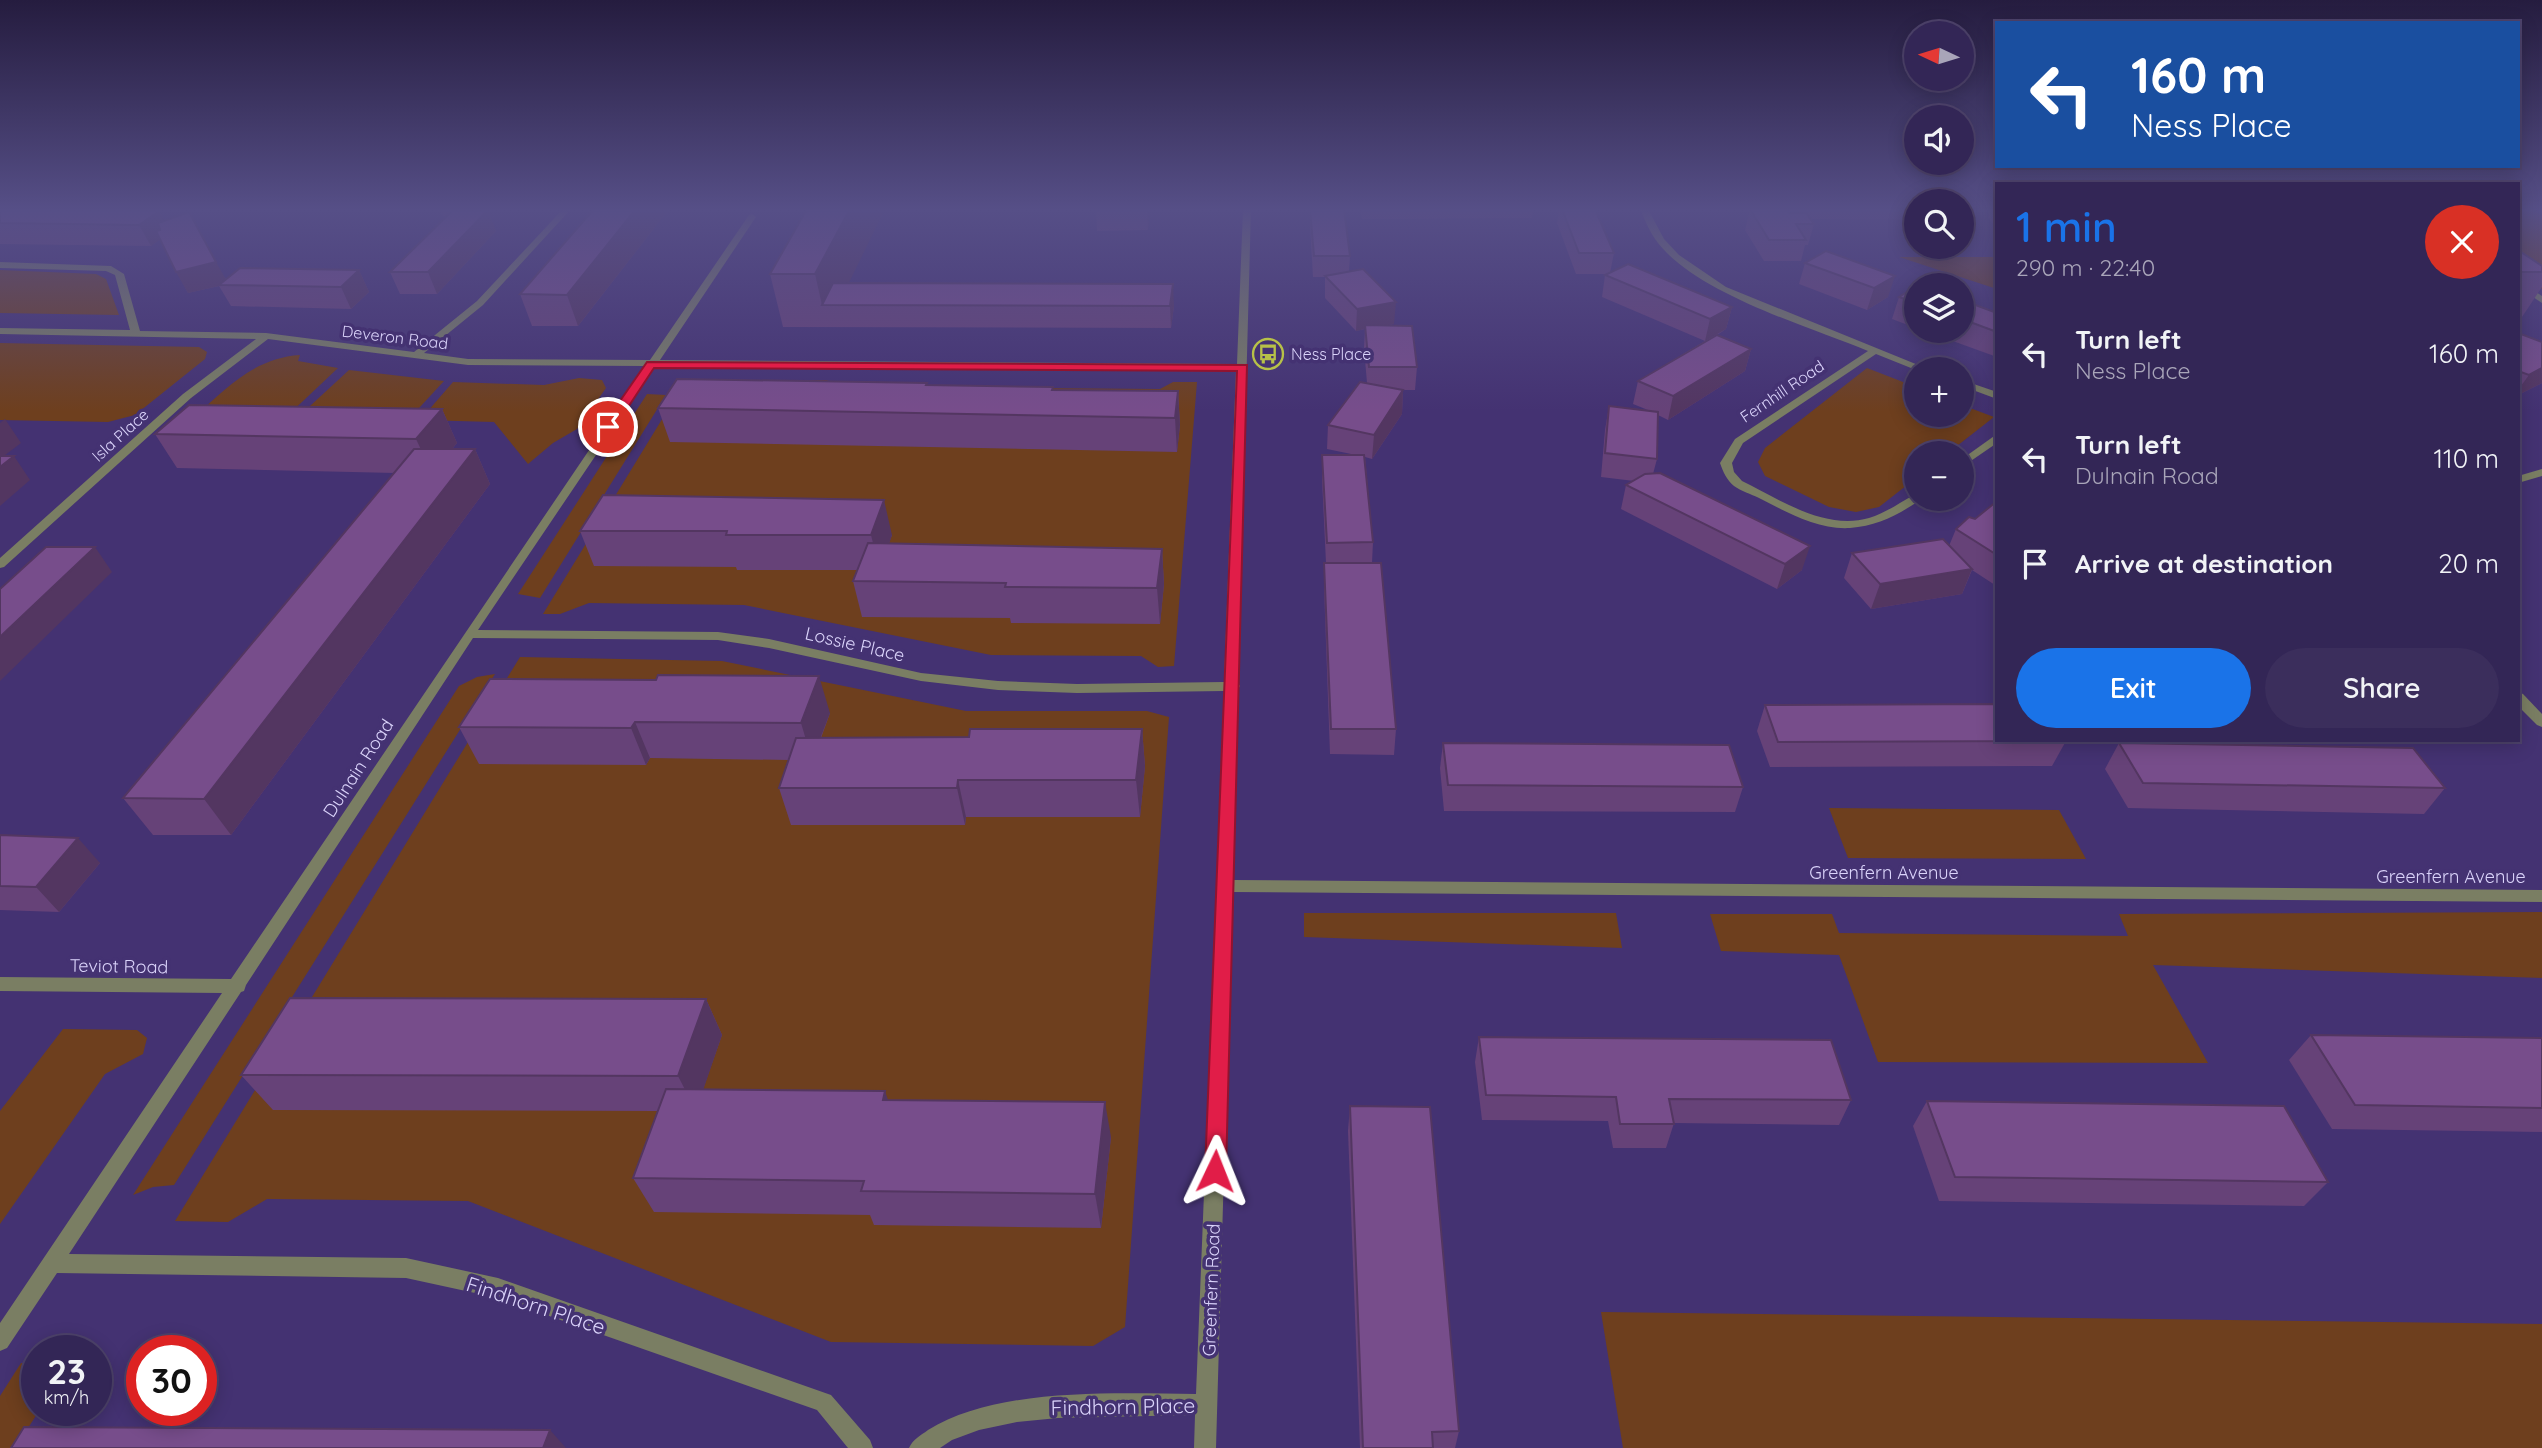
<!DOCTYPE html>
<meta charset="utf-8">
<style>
body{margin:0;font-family:Quicksand,sans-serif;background:#3b2e5c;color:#f1f3f6;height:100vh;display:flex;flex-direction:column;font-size:26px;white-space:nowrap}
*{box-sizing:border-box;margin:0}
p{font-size:23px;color:#a9a5b9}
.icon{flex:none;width:38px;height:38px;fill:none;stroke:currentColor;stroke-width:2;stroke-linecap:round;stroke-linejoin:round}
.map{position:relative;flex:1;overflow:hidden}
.sheet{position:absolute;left:1995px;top:182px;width:525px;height:560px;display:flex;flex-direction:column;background:#332656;border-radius:0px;box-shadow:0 4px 18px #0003,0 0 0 2px #4e436c}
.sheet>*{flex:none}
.hud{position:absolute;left:1995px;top:21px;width:525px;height:147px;border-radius:0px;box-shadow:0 4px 18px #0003,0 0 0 2px #4e436c;background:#1a4fa0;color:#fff;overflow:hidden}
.needle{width:46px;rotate:274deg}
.buttons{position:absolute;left:1904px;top:21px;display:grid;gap:14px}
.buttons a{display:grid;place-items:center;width:70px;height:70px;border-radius:50%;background:#332656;box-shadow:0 4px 18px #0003,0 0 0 2px #4e436c;font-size:35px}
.speed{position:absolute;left:21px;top:1335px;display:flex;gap:14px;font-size:35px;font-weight:700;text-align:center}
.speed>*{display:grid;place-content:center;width:91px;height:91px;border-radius:50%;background:#332656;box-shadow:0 4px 18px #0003,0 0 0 2px #4e436c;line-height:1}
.speed small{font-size:18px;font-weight:400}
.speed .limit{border:10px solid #d22;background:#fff;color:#111}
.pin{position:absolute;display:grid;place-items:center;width:60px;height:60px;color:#fff;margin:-30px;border:4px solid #fff;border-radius:50%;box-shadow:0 2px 7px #0007}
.me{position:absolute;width:77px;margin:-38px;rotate:2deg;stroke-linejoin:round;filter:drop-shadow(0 0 5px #0008)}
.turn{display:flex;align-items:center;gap:24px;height:147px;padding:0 21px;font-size:32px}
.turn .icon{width:91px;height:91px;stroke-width:2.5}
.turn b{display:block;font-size:49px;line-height:60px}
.round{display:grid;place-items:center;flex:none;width:74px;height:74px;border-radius:37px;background:#3b2e5c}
.overview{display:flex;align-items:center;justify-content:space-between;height:119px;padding:0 21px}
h1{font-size:42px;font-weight:600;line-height:52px;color:#1a73e8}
.button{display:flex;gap:14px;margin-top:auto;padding:14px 21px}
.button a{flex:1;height:80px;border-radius:42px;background:#1a73e8;color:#fff;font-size:28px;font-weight:600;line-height:80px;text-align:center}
.button a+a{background:#3b2e5c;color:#f1f3f6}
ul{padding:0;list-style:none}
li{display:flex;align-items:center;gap:21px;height:105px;padding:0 21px}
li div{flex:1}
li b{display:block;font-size:26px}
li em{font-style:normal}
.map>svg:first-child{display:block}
.green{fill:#6e3f1e}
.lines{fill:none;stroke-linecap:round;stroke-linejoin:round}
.minor{fill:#7a7e63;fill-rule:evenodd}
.wall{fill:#664278}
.shaded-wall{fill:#533661}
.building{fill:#774d8b;stroke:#533661;stroke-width:2}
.route{fill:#e11d48;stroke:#92132f;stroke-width:2}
.labels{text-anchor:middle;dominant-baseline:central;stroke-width:7;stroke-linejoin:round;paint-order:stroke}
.far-street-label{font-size:16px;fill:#dad3fa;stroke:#443272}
.far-poi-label{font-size:16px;fill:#dad3fa;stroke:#443272;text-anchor:start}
.street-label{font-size:18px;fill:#dad3fa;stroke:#443272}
.near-street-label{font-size:21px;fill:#dad3fa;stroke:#443272}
</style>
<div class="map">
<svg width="2542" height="1448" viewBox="0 0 2542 1448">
<rect width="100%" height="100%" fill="#443272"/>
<!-- green -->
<g class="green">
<polygon points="2518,209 2531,209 2542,215 2542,289 2518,273"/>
<polygon points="1899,257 1997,257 1997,289"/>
<polygon points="0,270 96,274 106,279 119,315 0,313"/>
<polygon points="0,343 199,347 207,352 205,359 135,415 108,422 0,420"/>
<path d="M300 355 298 361 338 368 285 418 194 417C227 388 254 358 300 355Z"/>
<polygon points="1867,368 1916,387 1916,415 1962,415 1962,405 1994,417 1948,453 1916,453 1916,478 1879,507 1856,512 1829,507 1765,476 1758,462 1765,448"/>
<polygon points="349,370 444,381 408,420 297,418"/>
<polygon points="579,378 602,380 606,388 577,429 553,443 528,464 494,422 420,420 453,382 544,385"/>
<polygon points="686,380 826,380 847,387 1160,389 1173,382 1197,382 1174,666 1158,667 1141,656 991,655 744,605 589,603 560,614 543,614"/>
<polygon points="647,394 666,395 540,598 518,594"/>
<polygon points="520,657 722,661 966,711 1147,711 1169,717 1125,1327 1093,1346 831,1342 468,1201 267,1199 228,1222 175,1221"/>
<polygon points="495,674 174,1185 153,1187 133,1195 459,686 477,677"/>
<polygon points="1829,808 2059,810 2086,859 1848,858"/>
<polygon points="2542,912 2542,978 2153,965 2208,1063 1878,1062 1839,955 1721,951 1710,914 1832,914 1839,933 2128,936 2119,914"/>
<polygon points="1304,913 1616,913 1622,948 1304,937"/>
<polygon points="63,1029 137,1030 147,1038 143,1054 105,1074 0,1224 0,1111"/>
<polygon points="1601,1312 2542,1324 2542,1448 1623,1448"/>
<polygon points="21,1363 37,1364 39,1411 15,1448 0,1448 0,1396"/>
</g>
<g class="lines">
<!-- minor -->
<g class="minor">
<path d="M563 209H571L483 305 424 353 468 359 650 360 749 215 752 214 756 217 660 360 1237 364 1243 209H1251L1238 683 1240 686 1238 689 1232 880 2542 890V902L1232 892 1216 1448H1194L1195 1415 1058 1418 1017 1422 979 1430 952 1440 940 1448H909C913 1439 920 1436 928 1430 997 1387 1116 1393 1196 1394L1224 691 1077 693 998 690 921 681 769 648 718 640 473 638 246 985 244 991 241 992 69 1254 406 1258 498 1278 831 1395 870 1440 873 1448H848L817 1410 498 1298 406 1278 57 1273 7 1348 0 1351V1323L222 993 0 991V977L231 979 646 366 468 365 268 339 191 398 4 567 0 568V558L183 394 256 339 0 334V328L130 330 115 275 106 271 0 268V262L111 266 124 274 140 331 266 333 414 352 477 301ZM656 366 1236 370 1224 682 1077 684 998 681 921 673 769 639 718 632 478 630Z"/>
<path d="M1640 209H1648L1664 239 1679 255 1726 287 1928 369 1916 370 1876 354 1743 443 1732 463 1734 472 1742 481C1779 499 1825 531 1869 518 1885 513 1898 504 1912 496L1916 495V499H1921L1920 500C1898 515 1877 526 1850 528 1818 530 1786 512 1759 498 1751 494 1741 491 1734 486 1727 480 1723 472 1720 463L1735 439 1868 351C1807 326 1698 294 1658 243 1650 233 1645 220 1640 209Z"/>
<polygon points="2518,280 2542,296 2542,303 2518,287"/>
<polygon points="1962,380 1997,392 1997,399 1962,386"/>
<polygon points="1997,434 1997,443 1962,467 1962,459"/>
<polygon points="2542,469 2542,476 2518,483 2518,476"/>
<polygon points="2518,692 2523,694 2542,714 2542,727 2537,725 2518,706"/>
</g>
</g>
<!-- wall -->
<g class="wall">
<polygon points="0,209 159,211 164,221 226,279 359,270 369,292 351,309 231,306 219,286 188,293 160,239 151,246 0,244"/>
<polygon points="439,209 485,209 483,210 496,231 437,294 400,294 390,272 447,216 443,216"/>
<polygon points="594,209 669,209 578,326 532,326 520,294"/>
<polygon points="807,209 849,283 1174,306 1171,328 783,327 770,274"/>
<polygon points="1096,209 1150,209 1148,230 1097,231"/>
<polygon points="1310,209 1350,256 1349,272 1394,324 1386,325 1417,367 1415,390 1399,390 1403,390 1402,414 1372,459 1365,457 1373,542 1372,563 1396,729 1394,755 1330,754 1324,588 1324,563 1326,563 1322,479 1322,455 1356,455 1327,449 1328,425 1367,383 1364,348 1365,329 1356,331 1325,298 1325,277 1313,277 1310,226"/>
<polygon points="1360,209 1533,209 1532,218 1362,219"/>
<polygon points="1559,209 1595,209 1614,253 1610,273 1732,307 1726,329 1717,335 1751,349 1745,371 1668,420 1658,415 1657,459 1653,474 1802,570 1777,589 1621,509 1626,485 1634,481 1601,477 1605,430 1609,406 1648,410 1633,404 1638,381 1705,341 1602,297 1605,275 1607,274 1576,274 1557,223"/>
<polygon points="1750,209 1916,209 1916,220 1810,219 1814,224 1808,245 1805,245 1801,261 1764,261 1745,230"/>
<polygon points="1991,209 1997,209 1997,228 1988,218"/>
<polygon points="2518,250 2542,266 2542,287 2518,323"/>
<polygon points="1826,251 1888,297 1867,310 1799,284 1805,263"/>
<polygon points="1916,286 1916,328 1892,319 1899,297"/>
<polygon points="1962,300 1997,313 1997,357 1925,331 1962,331"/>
<polygon points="2518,335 2542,383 2518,395"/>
<polygon points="927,385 1054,390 1178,391 1180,425 1177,452 670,442 658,408"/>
<polygon points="442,409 457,443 452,449 475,449 490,484 231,835 153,835 123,798 395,473 177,468 155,434"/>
<polygon points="603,495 892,535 889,543 1162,549 1164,584 1160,624 1011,623 1010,618 862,617 853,581 857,570 737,570 736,567 594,566 580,531"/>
<polygon points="1997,501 1997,583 1995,585 1972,570 1962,594 1871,609 1844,578 1852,553 1949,546 1956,529 1975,519"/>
<polygon points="1765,705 2066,741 2052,766 1770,767 1757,731"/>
<polygon points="830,713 821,738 969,737 1142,729 1145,766 1140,817 966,817 965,825 791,825 779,788 789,760 650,758 646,765 479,764 459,727"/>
<polygon points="1443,743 1743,787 1735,812 1444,811 1440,768"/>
<polygon points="2119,743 2445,788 2424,814 2128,808 2105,769"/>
<polygon points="0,835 100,863 59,912 0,910"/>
<polygon points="706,999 722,1035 703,1089 888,1100 1111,1137 1101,1228 874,1225 870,1215 654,1212 633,1178 658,1111 273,1110 241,1075"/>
<polygon points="2311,1035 2542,1038 2542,1132 2332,1129 2289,1060"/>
<polygon points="1479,1037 1851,1100 1839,1125 1674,1123 1666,1148 1613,1148 1608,1121 1482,1120 1475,1062"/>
<polygon points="1927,1101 2328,1182 2304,1206 1939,1201 1913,1126"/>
<polygon points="1350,1106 1459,1431 1455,1448 1360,1448 1348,1131"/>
</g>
<!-- shaded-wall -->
<g class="shaded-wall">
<polygon points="636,209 669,209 578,326 567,295"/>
<polygon points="850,209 885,209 838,305 822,305 815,274"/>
<polygon points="1147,209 1150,209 1148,230"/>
<polygon points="488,210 496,231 437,294 428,272"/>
<polygon points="159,211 170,232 151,246 139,225"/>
<polygon points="216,262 228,283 219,285 219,286 188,293 176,272"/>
<polygon points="359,270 369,292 351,309 341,287"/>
<polygon points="1895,276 1888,297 1867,310 1874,288"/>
<polygon points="1173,284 1174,306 1171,328 1170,306"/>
<polygon points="1396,302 1394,324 1366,329 1365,325 1365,329 1356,331 1357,309"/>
<polygon points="1732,307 1726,329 1705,341 1710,319"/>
<polygon points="1751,349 1745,371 1668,420 1673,396"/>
<polygon points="2542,368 2542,383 2518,395 2518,390 2529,375"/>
<polygon points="1403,390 1402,414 1372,459 1374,435"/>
<polygon points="1178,391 1180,425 1177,452 1175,418"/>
<polygon points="442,409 457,443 432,473 416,439"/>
<polygon points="5,419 21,443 0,459 0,423"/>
<polygon points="475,449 490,484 231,835 204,799"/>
<polygon points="14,456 30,480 0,506 0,467"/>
<polygon points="884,500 892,535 880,571 871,535"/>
<polygon points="1810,546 1802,570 1777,589 1785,564"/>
<polygon points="95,547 112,572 0,681 0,637"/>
<polygon points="1162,549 1164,584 1160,624 1157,588"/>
<polygon points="1972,569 1962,594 1871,609 1880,584"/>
<polygon points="819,676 830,713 812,760 801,723"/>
<polygon points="635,722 650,758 646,765 631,728"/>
<polygon points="1142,729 1145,766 1140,817 1136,780"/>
<polygon points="958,780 966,817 965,825 957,788"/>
<polygon points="78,838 100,863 59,912 36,887"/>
<polygon points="706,999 722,1035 696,1111 678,1076"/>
<polygon points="885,1091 897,1126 883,1100"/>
<polygon points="1105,1102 1111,1137 1101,1228 1095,1194"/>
<polygon points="550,1430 566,1448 543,1448"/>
</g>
<!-- building -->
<g class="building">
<polygon points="0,209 159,211 139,225 0,223"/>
<polygon points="594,209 636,209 567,295 520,294"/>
<polygon points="807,209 850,209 815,274 770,274"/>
<polygon points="1096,209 1147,209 1096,210"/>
<polygon points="1310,209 1344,209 1350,256 1314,256"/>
<polygon points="1562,209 1595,209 1614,253 1579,253"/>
<polygon points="1750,209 1786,209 1789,213 1806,213 1814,224 1796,224 1806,240 1769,240"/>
<polygon points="453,210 488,210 428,272 390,272"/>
<polygon points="189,212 216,262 176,272 156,231 160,230 158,223"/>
<polygon points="2518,250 2542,266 2542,272 2518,272"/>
<polygon points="1826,251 1895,276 1874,288 1805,263"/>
<polygon points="1628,264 1732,307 1710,319 1605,275"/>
<polygon points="240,268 359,270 341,287 219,285"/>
<polygon points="1363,269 1396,302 1357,309 1325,276"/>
<polygon points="833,283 1173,284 1170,306 822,305"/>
<polygon points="1916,286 1916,303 1899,297"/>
<polygon points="1962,300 1997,313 1997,332 1962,319"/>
<polygon points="1365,325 1412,326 1417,367 1369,367"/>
<polygon points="2521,334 2542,342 2542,368 2529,375 2518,371 2518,335"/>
<polygon points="1717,335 1751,349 1673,396 1638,381"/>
<polygon points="677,379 927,383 926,385 1053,387 1052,390 1178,391 1175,418 658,408"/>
<polygon points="1360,382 1403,390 1374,435 1328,425"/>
<polygon points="189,405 442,409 416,439 155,434"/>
<polygon points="1609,406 1658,412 1657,459 1605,453"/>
<polygon points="414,449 475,449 204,799 123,798"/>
<polygon points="1322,455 1364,455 1373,542 1327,543"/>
<polygon points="0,456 14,456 0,467"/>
<polygon points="1660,473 1810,546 1785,564 1626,485 1645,474"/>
<polygon points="603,495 884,500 871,535 726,535 727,531 580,531"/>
<polygon points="1997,501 1997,555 1956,529 1969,517 1975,519"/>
<polygon points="1943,539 1972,569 1880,584 1852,553"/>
<polygon points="868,543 1162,549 1157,588 1005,587 1006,583 853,581"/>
<polygon points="46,547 95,547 0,637 0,589"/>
<polygon points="1324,563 1381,563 1396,729 1331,729"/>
<polygon points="658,675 819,676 801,723 635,722 631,728 459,727 490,679 656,680"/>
<polygon points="1997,704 1997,740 2066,741 1778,742 1765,705"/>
<polygon points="970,729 1142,729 1136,780 958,780 957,788 779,788 796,738 969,737"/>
<polygon points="1443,743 1729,745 1743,787 1448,785"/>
<polygon points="2119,743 2413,748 2445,788 2143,783"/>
<polygon points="0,835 78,838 36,887 0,886"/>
<polygon points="290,998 706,999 678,1076 241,1075"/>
<polygon points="2311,1035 2542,1038 2542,1108 2355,1105"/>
<polygon points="1479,1037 1831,1040 1851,1100 1669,1099 1674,1124 1620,1124 1616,1097 1486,1095"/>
<polygon points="666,1089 885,1091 883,1100 1105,1102 1095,1194 861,1191 864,1181 633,1178"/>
<polygon points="1927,1101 2284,1106 2328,1182 1955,1177"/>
<polygon points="1350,1106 1430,1107 1459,1431 1432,1432 1433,1448 1363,1448"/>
<polygon points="24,1427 550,1430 543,1448 11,1448"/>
</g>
<!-- sky -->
<linearGradient id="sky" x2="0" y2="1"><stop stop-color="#251c3f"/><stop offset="0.51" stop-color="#564f87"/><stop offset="1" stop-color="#564f87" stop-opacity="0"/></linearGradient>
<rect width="2542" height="411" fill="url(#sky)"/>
<!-- route -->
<polygon class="route" points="647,362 1247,365 1226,1171 1223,1178 1215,1180 1208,1178 1205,1171 1237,371 654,368 613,430 604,430 602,427"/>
<!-- icons -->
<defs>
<g id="bus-ring" transform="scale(1.575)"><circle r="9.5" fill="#443272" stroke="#b7c148" stroke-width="1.5"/><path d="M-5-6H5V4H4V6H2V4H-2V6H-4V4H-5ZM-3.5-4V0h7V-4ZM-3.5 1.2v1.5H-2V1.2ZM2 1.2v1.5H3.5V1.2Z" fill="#b7c148"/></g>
</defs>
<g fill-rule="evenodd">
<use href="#bus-ring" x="1268" y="354"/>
</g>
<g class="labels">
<!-- far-street labels -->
<g class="far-street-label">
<text transform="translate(395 337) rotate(7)">Deveron Road</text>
<text transform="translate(1782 391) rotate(-34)">Fernhill Road</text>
<text transform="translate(120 435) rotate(-42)">Isla Place</text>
</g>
<!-- far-poi labels -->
<g class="far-poi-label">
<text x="1291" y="354">Ness Place</text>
</g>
<!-- street labels -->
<g class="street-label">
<text transform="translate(855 644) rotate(13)">Lossie Place</text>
<text transform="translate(358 768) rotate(-57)">Dulnain Road</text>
<text x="1884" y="872">Greenfern Avenue</text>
<text x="2451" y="876">Greenfern Avenue</text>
<text transform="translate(119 966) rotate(1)">Teviot Road</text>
<text transform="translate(1211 1290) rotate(-88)">Greenfern Road</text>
</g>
<!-- near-street labels -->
<g class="near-street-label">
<text transform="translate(536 1305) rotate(18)">Findhorn Place</text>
<text transform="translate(1123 1406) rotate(-1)">Findhorn Place</text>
</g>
</g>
</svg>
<div class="buttons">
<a><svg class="needle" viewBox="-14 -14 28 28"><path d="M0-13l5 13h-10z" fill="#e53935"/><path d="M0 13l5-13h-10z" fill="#a9a5b9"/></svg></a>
<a><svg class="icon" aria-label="sound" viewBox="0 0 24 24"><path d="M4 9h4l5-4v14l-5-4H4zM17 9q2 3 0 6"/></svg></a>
<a><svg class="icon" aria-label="search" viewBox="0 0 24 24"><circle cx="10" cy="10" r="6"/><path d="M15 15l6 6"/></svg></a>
<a><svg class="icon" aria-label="layers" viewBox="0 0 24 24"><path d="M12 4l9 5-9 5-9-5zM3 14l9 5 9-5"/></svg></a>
<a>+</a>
<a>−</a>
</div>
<div class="speed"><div>23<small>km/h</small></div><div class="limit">30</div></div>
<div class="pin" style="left:608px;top:427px;background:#d93025"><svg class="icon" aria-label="arrive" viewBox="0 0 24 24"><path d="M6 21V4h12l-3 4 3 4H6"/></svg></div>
<svg class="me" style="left:1215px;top:1171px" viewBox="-20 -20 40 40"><path d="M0-17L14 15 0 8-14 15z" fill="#e11d48" stroke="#fff" stroke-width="4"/></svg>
<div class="hud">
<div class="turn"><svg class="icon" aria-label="left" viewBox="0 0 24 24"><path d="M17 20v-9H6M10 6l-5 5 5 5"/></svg><div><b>160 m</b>Ness Place</div></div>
</div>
<section class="sheet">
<div class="overview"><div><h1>1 min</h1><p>290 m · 22:40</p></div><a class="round" style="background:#d93025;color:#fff"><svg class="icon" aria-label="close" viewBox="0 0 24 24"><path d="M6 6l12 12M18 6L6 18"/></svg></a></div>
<ul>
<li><svg class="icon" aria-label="left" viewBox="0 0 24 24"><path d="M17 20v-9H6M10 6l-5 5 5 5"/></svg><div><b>Turn left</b><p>Ness Place</p></div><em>160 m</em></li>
<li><svg class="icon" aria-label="left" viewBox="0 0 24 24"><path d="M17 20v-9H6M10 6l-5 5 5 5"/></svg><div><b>Turn left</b><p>Dulnain Road</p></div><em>110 m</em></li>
<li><svg class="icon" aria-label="arrive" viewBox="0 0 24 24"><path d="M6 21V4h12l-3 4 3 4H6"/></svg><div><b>Arrive at destination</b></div><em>20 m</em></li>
</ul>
<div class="button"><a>Exit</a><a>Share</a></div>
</section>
</div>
